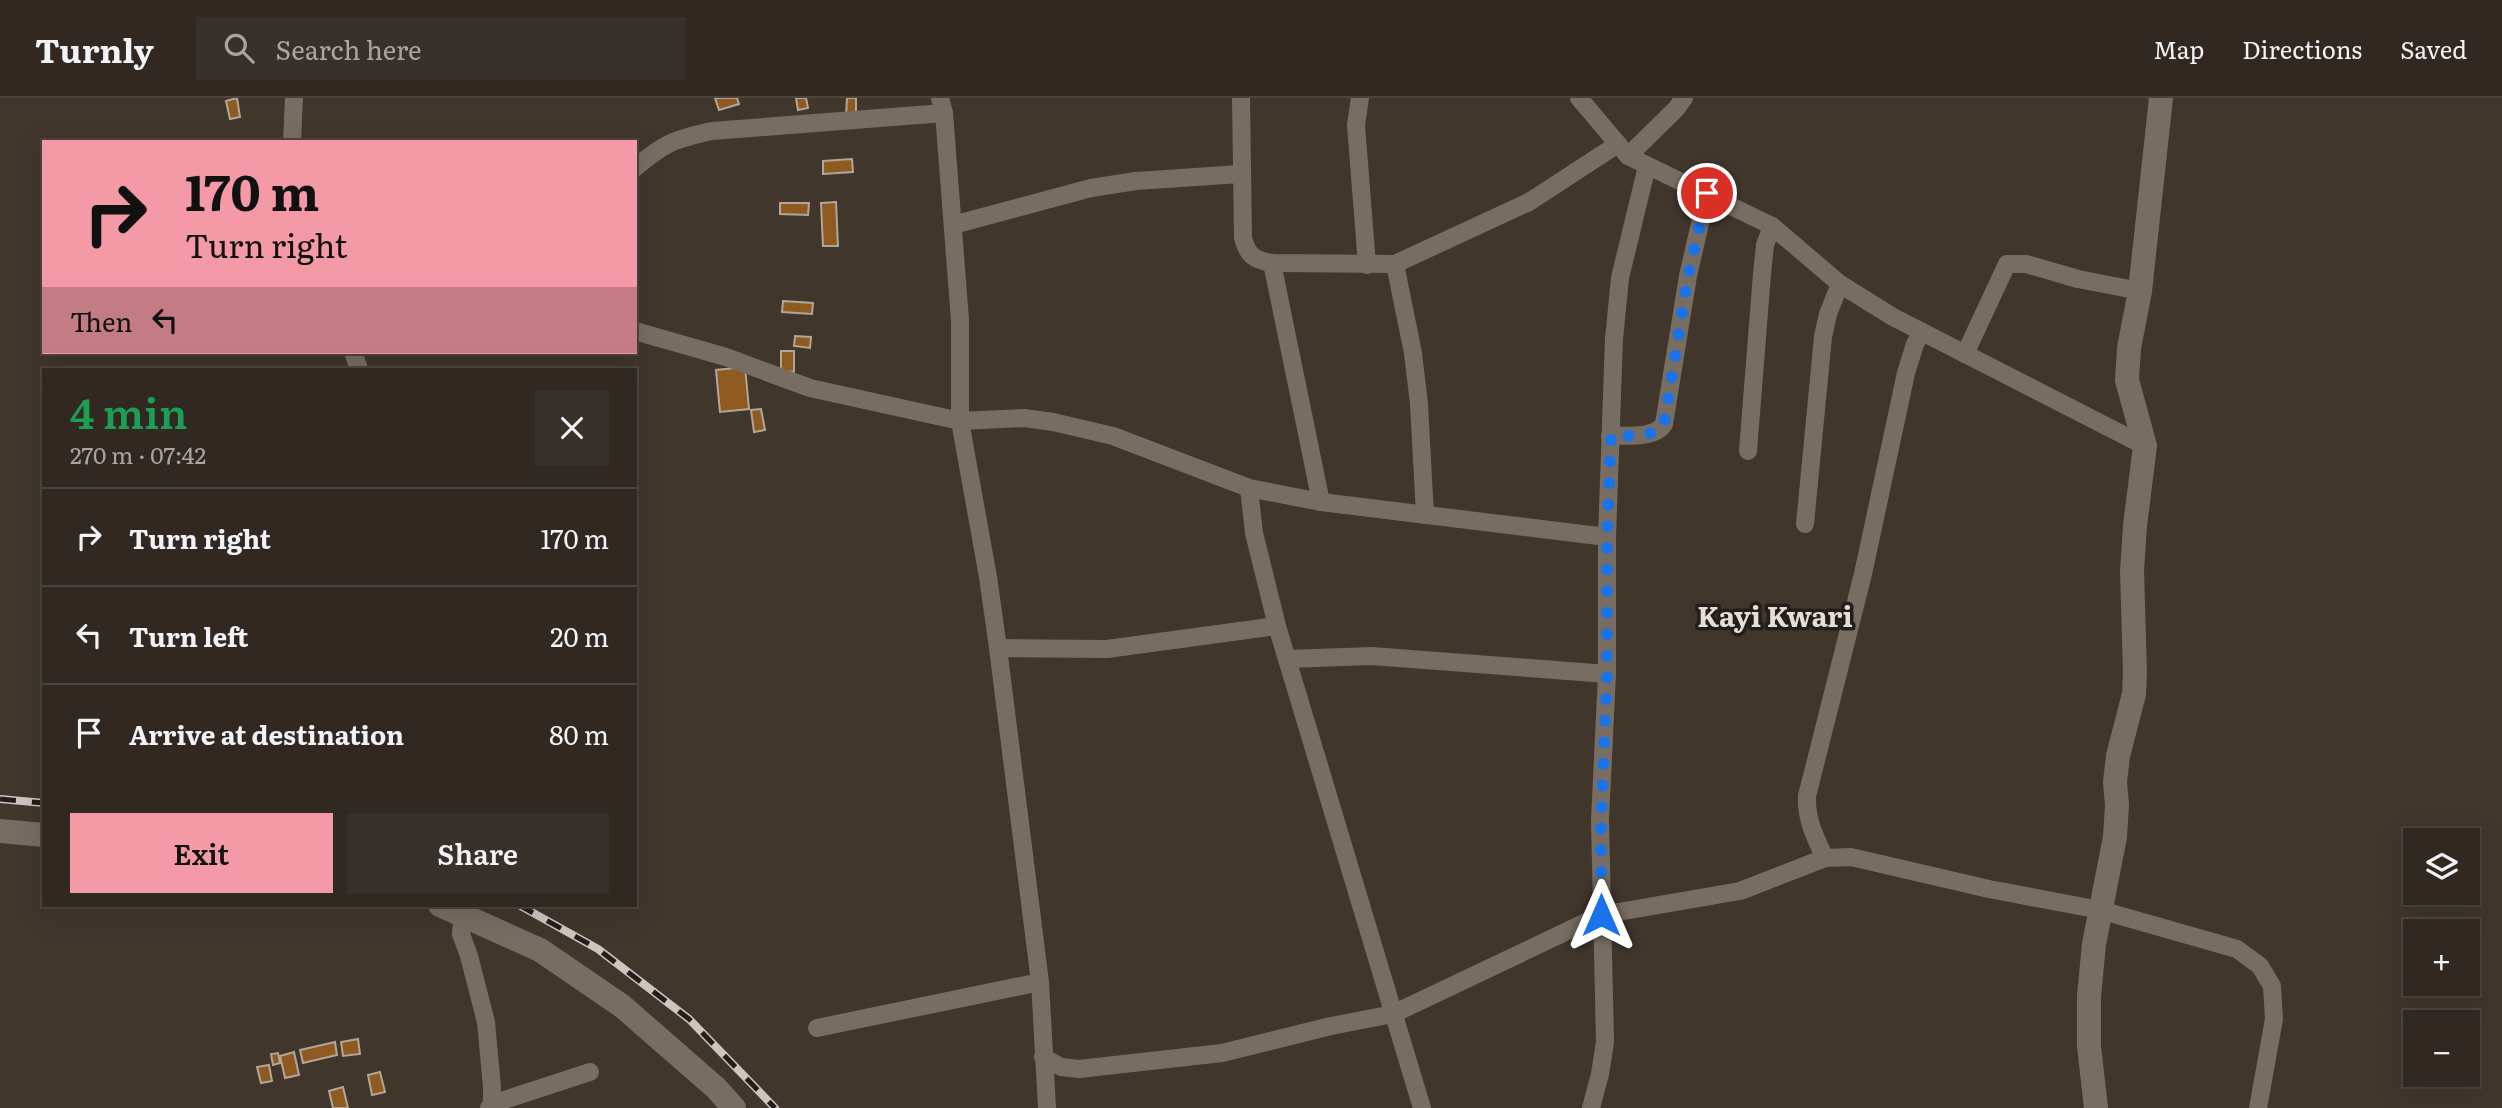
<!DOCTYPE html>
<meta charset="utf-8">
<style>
body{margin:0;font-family:Literata,serif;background:#38302a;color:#f1f3f6;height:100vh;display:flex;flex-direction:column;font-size:26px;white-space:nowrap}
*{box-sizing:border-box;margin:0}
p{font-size:23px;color:#a8a6a5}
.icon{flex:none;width:38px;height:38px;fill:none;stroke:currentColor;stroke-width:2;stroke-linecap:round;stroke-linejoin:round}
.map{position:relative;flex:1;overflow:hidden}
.side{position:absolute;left:42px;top:270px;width:595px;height:539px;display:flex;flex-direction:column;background:#302821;border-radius:0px;box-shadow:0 7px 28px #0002,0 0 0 2px #4b443f}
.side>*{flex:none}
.hud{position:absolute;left:42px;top:42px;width:595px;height:214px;border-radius:0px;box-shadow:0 7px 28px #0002,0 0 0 2px #4b443f;background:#f49aa6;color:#111;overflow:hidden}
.controls{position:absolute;left:2403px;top:730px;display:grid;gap:14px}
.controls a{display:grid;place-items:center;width:77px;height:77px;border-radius:0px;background:#302821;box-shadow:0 7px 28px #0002,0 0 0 2px #4b443f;font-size:35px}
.pin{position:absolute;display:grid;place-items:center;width:60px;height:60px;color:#fff;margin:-30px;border:4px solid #fff;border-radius:50%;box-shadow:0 2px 7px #0007}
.me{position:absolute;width:77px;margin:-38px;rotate:0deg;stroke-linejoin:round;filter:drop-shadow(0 0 5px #0008)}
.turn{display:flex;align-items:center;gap:24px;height:147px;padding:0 28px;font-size:32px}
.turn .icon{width:91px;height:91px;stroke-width:2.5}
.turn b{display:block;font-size:49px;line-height:60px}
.then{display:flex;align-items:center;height:66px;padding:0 28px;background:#0003;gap:14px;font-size:26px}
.round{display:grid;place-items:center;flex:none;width:74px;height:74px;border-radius:0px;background:#38302a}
.summary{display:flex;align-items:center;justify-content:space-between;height:119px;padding:0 28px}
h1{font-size:42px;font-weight:600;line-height:52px;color:#1e9e55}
.primary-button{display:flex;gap:14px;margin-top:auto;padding:14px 28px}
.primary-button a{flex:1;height:80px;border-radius:0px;background:#f49aa6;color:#111;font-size:28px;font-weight:600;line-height:80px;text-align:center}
.primary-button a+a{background:#38302a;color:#f1f3f6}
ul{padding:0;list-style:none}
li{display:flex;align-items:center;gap:21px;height:98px;padding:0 28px;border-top:2px solid #4b443f}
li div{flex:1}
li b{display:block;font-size:26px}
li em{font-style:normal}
header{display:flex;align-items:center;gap:42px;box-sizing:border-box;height:98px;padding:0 35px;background:#302821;border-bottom:2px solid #4b443f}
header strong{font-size:33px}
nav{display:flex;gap:38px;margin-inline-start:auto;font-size:24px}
.search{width:490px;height:63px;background:#38302a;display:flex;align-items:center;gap:18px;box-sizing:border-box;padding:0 24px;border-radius:0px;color:#a8a6a5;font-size:26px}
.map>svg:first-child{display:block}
.building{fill:#8f5a20;stroke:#b2a69a;stroke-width:2}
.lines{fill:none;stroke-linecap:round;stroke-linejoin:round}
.street{stroke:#786d62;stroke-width:18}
.secondary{stroke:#786d62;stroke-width:24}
.rail-casing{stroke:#cdc6c0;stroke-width:8}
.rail{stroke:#231e1a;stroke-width:5;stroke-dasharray:16;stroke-linecap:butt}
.route{stroke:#1a73e8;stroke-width:12;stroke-dasharray:0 21.6}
.labels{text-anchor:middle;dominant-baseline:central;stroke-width:7;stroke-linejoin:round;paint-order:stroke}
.quarter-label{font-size:28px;font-weight:bold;fill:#e4ded8;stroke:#231e1a}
</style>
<header>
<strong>Turnly</strong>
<div class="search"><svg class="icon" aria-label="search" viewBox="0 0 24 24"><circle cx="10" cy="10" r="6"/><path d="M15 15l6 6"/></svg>Search here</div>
<nav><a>Map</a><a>Directions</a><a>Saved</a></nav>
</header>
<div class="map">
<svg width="2502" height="1010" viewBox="0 0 2502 1010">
<rect width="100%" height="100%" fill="#40362c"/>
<!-- building -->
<g class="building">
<polygon points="237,0 240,19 230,21 226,3"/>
<polygon points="715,0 737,0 739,6 719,12"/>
<polygon points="796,0 806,0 808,10 798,12"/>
<polygon points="847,0 856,0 856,18 846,17"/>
<polygon points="852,61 853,74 823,76 823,63"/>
<polygon points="836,104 838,148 823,148 821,105"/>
<polygon points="780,105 809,105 808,117 780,116"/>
<polygon points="783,203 813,205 812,216 782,214"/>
<polygon points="795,238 811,239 810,250 794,248"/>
<polygon points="781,253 794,253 794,274 781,273"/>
<polygon points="745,269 749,311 720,314 716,272"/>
<polygon points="761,311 765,332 754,334 751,312"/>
<polygon points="358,941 360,956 343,958 341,944"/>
<polygon points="335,944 337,957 303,965 300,952"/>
<polygon points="294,954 299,977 285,980 280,958"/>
<polygon points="278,955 280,965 273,967 271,956"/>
<polygon points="269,967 272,983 261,985 257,969"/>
<polygon points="380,974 385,994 372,997 368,977"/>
<polygon points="343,989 348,1010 333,1010 329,993"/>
</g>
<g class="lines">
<!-- street -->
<g class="street">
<polyline points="940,0 944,15 960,222 960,323 988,479 998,550 1040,884 1047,1010"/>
<path d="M1241 0 1243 140C1248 158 1254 162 1272 165L1395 166 1529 104 1618 46"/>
<polyline points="1360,0 1356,27 1367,167"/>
<polyline points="1579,0 1628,58 1772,128 1840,186 1893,219 2145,348"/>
<polyline points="292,44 294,0"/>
<polyline points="1628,58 1676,11 1684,0"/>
<path d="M635 70C664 45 675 41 712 33L944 15"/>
<polyline points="953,127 1091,90 1136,83 1240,76"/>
<polyline points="1272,165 1321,404"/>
<polyline points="1395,166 1413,255 1419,306 1425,417"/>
<polyline points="635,233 726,259 810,290 960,323 1024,320 1053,324 1113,338 1249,390 1321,404 1607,439"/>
<polyline points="353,254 359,271"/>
<polyline points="1965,256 2007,166 2026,166 2078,181 2140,193"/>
<path d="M1610 338C1626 337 1655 341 1664 326L1688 178 1707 95"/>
<polyline points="1748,353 1762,176 1765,147 1772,128"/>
<polyline points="1249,390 1254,435 1277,528 1422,1010"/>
<polyline points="1805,426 1823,239 1828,216 1840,186"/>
<polyline points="998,550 1107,551 1277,528"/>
<polyline points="1287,561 1372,558 1607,576"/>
<path d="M1825 760C1815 739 1806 722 1807 698L1863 476 1906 275 1915 246 1922 234"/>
<polyline points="463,816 461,836 469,858 486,924 492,989 492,1006 489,1010"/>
<polyline points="817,930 1040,884"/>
<polyline points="1043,959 1061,969 1079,971 1222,955 1331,928 1393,916 1601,817 1740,793 1825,760 1851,759 1989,791 2100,812 2237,851 2260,868 2272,888 2274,921 2258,1010"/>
<polyline points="492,1006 590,974"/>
<polyline points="1591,1010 1600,976 1605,944 1600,722 1607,576 1607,439 1614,241 1620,180 1647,68"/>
</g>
<!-- secondary -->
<g class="secondary">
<polyline points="0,733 44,737"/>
<polyline points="440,807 540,852 622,908 716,990 734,1010"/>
<polyline points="2096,1010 2089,948 2089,898 2094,846 2115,739 2117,707 2115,684 2118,658 2134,596 2135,575 2132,473 2135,428 2145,348 2127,282 2129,250 2140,193 2161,0"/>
</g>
<!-- rail casing -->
<g class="rail-casing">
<g id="rail">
<polyline points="0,701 44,705"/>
<polyline points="519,807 598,851 689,921 775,1010"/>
</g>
</g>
<!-- rail -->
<use href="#rail" class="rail"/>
</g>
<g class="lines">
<!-- route -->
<path class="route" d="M1601 817V722L1607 576V439L1611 338C1627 337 1654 341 1664 326L1688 178 1707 95"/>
</g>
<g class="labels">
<!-- quarter labels -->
<g class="quarter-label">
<text x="1775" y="517">Kayi Kwari</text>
</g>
</g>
</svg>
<div class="controls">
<a><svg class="icon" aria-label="layers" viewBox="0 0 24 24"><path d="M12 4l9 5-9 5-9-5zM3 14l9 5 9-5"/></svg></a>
<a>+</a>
<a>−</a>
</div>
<div class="pin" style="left:1707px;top:95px;background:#d93025"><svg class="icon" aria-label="arrive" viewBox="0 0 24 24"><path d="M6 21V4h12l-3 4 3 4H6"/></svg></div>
<svg class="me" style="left:1601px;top:817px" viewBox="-20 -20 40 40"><path d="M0-17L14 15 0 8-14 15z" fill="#1a73e8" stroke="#fff" stroke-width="4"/></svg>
<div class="hud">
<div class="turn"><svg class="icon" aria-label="right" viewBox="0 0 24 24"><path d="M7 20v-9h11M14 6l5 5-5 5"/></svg><div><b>170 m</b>Turn right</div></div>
<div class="then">Then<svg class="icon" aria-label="left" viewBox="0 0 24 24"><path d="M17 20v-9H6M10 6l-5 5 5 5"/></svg></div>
</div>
<section class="side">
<div class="summary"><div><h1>4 min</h1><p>270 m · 07:42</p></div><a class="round"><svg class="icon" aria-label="close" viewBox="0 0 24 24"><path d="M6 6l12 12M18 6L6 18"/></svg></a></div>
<ul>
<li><svg class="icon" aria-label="right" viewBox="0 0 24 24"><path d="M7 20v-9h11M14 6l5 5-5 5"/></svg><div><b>Turn right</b></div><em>170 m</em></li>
<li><svg class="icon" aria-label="left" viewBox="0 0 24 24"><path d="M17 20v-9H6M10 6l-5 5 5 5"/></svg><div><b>Turn left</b></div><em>20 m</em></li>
<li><svg class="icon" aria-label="arrive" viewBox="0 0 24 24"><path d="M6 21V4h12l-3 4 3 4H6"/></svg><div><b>Arrive at destination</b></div><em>80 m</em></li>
</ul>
<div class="primary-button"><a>Exit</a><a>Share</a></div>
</section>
</div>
